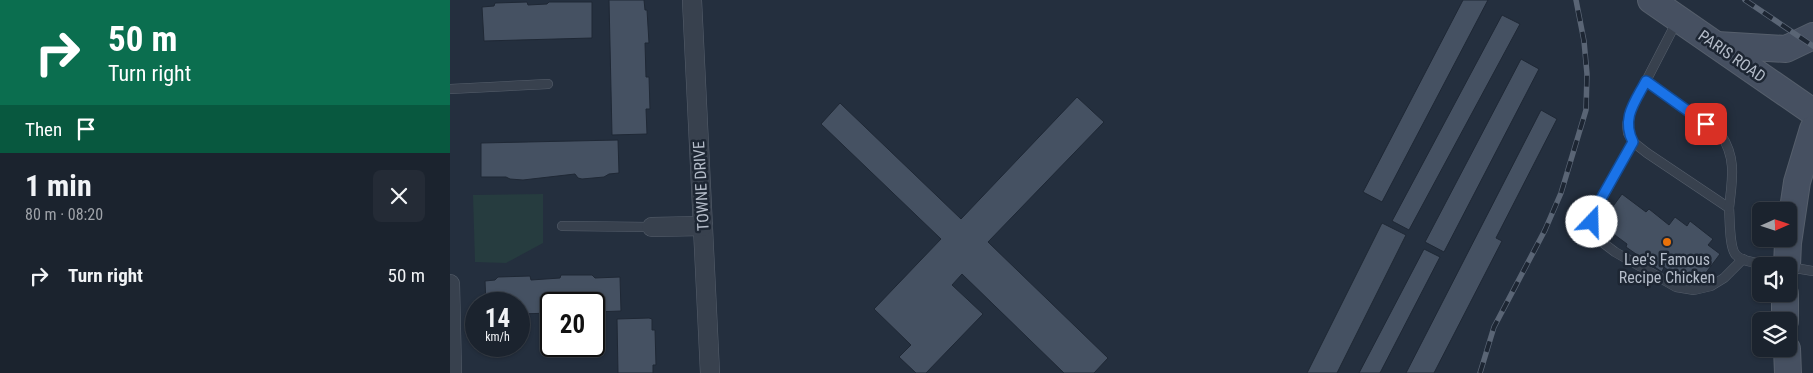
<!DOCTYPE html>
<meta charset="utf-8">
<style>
body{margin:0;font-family:"Roboto Condensed",sans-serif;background:#242b36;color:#f1f3f6;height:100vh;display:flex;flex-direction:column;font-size:19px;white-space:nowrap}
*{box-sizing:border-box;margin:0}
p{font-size:16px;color:#a0a4aa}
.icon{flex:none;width:28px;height:28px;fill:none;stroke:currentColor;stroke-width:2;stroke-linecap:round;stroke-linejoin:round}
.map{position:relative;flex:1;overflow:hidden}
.sheet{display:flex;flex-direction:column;background:#1b232e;width:450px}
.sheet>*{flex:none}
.guide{background:#0b6e4f;color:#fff;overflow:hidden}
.needle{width:32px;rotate:87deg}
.controls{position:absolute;left:1302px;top:202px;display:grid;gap:10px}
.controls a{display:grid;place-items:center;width:45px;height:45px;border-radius:8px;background:#1b232e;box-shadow:0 1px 4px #0004,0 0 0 1px #39404a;font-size:25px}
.speed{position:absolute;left:15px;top:292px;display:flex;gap:10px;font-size:25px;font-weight:700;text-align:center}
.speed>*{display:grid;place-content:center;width:65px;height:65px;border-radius:50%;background:#1b232e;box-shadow:0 1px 4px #0004,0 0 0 1px #39404a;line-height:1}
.speed small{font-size:12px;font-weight:400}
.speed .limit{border:2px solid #111;border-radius:8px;background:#fff;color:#111}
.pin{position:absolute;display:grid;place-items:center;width:42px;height:42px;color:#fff;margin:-21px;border-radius:10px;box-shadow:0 2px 8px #0006}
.me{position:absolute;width:55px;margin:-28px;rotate:21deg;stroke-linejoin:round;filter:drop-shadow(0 0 4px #0008)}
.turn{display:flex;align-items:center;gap:18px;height:105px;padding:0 25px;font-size:22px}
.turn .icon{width:65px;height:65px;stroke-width:2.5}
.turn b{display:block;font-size:35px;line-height:42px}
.then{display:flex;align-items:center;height:48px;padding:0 25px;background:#0003;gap:10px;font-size:19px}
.round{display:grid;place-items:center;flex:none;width:52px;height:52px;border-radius:8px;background:#242b36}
.head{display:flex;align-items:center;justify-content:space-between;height:85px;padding:0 25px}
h1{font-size:30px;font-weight:700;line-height:38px}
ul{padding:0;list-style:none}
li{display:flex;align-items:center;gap:15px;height:75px;padding:0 25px}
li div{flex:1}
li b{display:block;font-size:19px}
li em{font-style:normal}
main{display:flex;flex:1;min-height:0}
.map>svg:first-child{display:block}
.green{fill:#263c3f}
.building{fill:#455162;stroke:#1f2835}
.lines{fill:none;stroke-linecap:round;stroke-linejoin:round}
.service-casing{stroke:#565f6c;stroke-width:10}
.minor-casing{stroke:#565f6c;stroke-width:20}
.secondary-casing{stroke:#565f6c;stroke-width:28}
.service{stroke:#38414e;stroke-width:9}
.minor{stroke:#38414e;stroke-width:19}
.secondary{stroke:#465061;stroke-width:26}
.rail-casing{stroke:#5a6575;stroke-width:5.5}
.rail{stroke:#1d2633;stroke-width:4;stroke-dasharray:11;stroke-linecap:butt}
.route-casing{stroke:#114b97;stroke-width:12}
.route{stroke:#1a73e8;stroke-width:9}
.food-dot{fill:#e8710a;stroke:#1d2633;stroke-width:2}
.labels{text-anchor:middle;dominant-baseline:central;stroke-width:5;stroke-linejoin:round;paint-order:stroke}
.street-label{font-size:16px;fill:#b4bcc9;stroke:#1d2633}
.poi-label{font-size:16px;fill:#b4bcc9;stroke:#1d2633}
</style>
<main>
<section class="sheet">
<div class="guide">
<div class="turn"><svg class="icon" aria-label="right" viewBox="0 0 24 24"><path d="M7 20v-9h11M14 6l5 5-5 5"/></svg><div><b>50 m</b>Turn right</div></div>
<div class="then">Then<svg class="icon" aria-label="arrive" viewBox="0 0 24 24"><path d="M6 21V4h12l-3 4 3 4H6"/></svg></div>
</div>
<div class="head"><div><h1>1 min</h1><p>80 m · 08:20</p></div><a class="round"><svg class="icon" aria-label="close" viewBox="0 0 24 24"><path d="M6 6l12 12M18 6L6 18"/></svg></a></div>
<ul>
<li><svg class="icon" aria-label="right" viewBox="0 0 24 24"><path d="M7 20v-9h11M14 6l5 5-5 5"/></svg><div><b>Turn right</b></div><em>50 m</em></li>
</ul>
</section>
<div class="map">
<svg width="1363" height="373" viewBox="0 0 1363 373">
<rect width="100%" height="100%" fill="#242f3e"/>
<!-- green -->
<polygon class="green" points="93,194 93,243 56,263 25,262 23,195"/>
<!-- building -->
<g class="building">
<polygon points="159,0 194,0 195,10 197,10 199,43 195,43 196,77 199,77 200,109 196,109 197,134 162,135"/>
<polygon points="1013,0 1038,0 932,202 913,192"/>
<polygon points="77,2 78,5 97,4 99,2 142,2 142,38 34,41 32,7 44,6 45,3"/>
<polygon points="1052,15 1070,24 959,230 942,221"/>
<polygon points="1071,59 1089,69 994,252 975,242"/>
<polygon points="627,97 654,122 538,242 658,358 644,373 614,373 512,274 502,285 533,314 476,373 466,373 449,357 461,345 424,309 491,239 371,124 390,103 511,219"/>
<polygon points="1091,110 1107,119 1046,238 1052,241 984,373 956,373"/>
<polygon points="168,140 169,173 159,174 154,177 132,179 128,178 125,174 73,180 60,179 56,177 31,177 31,143"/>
<polygon points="1172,194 1196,212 1199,209 1219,225 1225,217 1237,226 1240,221 1263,239 1258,245 1270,254 1243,290 1214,267 1212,272 1176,247 1177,244 1150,224"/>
<polygon points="932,223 956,235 887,373 857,373"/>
<polygon points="974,249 990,257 930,373 909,373"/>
<polygon points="111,275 142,275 145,278 170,277 171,311 144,312 144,304 101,304 101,313 69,314 69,304 36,304 35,281 45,280 48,277 80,276 81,280 110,278"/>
<polygon points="199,318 202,319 202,330 205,330 206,365 203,365 203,373 168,373 167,319"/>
</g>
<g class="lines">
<!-- service casing -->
<g class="service-casing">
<g id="service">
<path d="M1227 21 1180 112 1177 125 1178 133 1183 142 1197 153 1279 208C1280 218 1279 248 1286 255 1294 264 1319 264 1331 266"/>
<path d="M1196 81 1271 135C1287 158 1282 181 1279 208"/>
<polyline points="0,89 98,84"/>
<polyline points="1183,142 1144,213 1142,221 1143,231 1148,239 1165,252 1226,287 1244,290 1261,286 1274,278 1293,259"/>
<polyline points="112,226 202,227"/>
<polyline points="1339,267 1363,271"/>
</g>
</g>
<!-- minor casing -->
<g class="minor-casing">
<g id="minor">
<polyline points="242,0 260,373"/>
<polyline points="202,227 253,226"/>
<polyline points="0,284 2,373"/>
</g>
</g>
<!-- secondary casing -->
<g class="secondary-casing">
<g id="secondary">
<polyline points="1201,0 1363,112"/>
<polyline points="1267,45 1336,49 1363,36"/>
<polyline points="1337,266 1338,243 1347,182 1363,129"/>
<polyline points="1335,294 1335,321"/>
<polyline points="1337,349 1338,373"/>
</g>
</g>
<!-- service -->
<use href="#service" class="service"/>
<!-- minor -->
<use href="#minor" class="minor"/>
<!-- secondary -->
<use href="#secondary" class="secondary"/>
<!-- rail casing -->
<g class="rail-casing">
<g id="rail">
<polyline points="1295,0 1363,46"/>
<polyline points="1030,373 1044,327 1095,230 1111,193 1136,110 1137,74 1134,41 1126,0"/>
</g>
</g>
<!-- rail -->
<use href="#rail" class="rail"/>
</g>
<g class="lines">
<!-- route casing -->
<g class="route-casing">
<path id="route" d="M1142 222 1152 197 1183 142C1171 118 1185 102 1196 81L1256 124"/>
</g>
<!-- route -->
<use href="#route" class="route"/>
</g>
<!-- markers -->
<circle class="food-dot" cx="1217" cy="242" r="5"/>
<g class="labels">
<!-- street labels -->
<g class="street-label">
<text transform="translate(1282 56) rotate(35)">PARIS ROAD</text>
<text transform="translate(251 186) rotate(-93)">TOWNE DRIVE</text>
</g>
<!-- poi labels -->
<g class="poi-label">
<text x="1217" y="259">Lee's Famous<tspan x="1217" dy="18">Recipe Chicken</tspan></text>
</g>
</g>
</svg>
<div class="controls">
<a><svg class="needle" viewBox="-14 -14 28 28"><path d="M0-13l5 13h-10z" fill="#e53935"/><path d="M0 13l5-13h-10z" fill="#a0a4aa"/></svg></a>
<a><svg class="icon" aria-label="sound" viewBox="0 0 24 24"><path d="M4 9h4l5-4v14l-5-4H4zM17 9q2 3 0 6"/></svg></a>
<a><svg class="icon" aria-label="layers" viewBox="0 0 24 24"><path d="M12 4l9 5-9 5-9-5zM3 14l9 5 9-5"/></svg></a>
</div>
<div class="speed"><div>14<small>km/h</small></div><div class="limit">20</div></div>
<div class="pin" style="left:1256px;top:124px;background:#d93025"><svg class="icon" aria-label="arrive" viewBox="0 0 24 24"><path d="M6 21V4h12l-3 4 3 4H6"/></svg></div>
<svg class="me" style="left:1142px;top:222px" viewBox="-20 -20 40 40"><circle r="19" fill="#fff"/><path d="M0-13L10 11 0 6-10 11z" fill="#1a73e8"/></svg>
</div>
</main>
